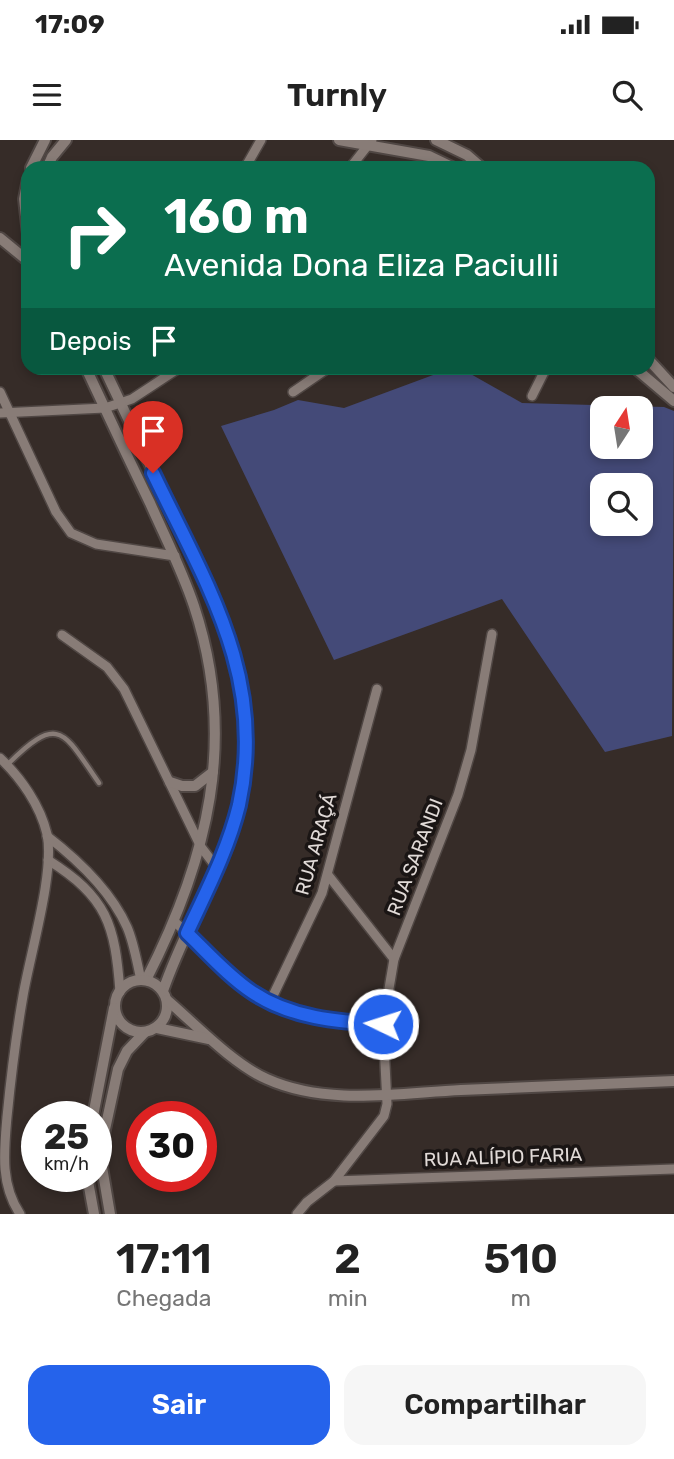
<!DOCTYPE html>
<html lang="pt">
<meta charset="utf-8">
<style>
body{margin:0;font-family:Rubik,sans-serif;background:#f6f6f6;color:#222;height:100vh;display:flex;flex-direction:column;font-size:26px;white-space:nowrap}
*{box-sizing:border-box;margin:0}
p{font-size:23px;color:#767676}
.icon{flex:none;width:38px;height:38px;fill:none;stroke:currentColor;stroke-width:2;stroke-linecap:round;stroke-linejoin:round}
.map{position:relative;height:1074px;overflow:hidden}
.sheet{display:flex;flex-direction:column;background:#fff;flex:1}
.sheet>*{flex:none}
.banner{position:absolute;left:21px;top:21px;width:634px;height:214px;border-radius:21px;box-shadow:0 4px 10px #0003;background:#0b6e4f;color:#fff;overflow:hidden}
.needle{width:46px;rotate:12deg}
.buttons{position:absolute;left:590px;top:256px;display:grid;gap:14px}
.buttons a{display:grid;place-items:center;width:63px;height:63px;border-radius:14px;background:#fff;box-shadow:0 4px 10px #0003;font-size:35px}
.speed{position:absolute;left:21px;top:961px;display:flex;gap:14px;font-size:35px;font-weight:700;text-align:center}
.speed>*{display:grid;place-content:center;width:91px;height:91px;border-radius:50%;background:#fff;box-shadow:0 4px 10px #0003;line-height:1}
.speed small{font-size:18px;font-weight:400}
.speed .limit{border:10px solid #d22;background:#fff;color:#111}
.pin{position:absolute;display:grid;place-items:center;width:60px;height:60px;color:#fff;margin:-72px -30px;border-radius:50% 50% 50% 0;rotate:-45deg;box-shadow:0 0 7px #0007}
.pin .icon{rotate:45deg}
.me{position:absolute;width:77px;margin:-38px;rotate:274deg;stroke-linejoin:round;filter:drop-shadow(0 0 5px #0008)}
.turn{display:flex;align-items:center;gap:24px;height:147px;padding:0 28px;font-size:32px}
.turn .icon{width:91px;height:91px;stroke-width:2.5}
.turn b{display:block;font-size:49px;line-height:60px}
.then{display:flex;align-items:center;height:66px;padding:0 28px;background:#0003;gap:14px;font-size:26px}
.eta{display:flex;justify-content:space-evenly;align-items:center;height:119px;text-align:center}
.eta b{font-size:42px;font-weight:600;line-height:49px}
.action{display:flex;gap:14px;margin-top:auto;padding:14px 28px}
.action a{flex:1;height:80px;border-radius:21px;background:#2563eb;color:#fff;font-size:28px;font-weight:600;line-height:80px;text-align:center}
.action a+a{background:#f6f6f6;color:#222}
.status{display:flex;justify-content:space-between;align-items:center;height:49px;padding:0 35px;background:#fff;direction:ltr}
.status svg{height:19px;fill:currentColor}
header{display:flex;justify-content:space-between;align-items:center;height:91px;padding:0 28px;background:#fff;font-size:32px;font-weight:600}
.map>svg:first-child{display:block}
.green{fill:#444a78;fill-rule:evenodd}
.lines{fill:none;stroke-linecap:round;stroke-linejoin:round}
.service-casing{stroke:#504744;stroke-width:8}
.minor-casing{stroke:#504744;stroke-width:12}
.tertiary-casing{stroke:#504744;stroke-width:14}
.service{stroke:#887c77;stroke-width:4.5}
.minor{stroke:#887c77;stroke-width:9}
.tertiary{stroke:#887c77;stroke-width:10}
.route-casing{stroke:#184099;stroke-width:18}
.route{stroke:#2563eb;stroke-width:12}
.labels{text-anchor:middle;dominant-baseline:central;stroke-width:7;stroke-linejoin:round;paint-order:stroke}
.street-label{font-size:19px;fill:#e1dad7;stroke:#1a1514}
</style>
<div class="status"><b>17:09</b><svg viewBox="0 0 49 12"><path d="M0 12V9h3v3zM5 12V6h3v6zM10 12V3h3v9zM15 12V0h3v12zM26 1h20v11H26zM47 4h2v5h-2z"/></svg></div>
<header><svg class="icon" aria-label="menu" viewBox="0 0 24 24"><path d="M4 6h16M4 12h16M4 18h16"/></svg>Turnly<svg class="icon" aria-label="search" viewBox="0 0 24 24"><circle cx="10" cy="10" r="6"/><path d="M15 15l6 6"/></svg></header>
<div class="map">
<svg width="674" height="1074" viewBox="0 0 674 1074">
<rect width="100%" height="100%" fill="#362c28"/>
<!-- green -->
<path class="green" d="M452 228H460L522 263 664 267 674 271 672 596 605 612 502 459 334 520 221 286 274 270 298 260 344 268ZM602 268H640V306H602ZM602 345H640V383H602Z"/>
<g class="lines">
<!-- service casing -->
<g class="service-casing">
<path id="service" d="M8 624C60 572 64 593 99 643"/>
</g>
<!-- minor casing -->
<g class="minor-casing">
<g id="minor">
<polyline points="245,28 261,0"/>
<polyline points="350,28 372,0"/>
<polyline points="0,252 56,372 71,393 96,404 175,416"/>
<polyline points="293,252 328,228"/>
<polyline points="532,256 546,228"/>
<polyline points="0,273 105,268 132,259 179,228"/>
<polyline points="62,495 107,527 124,549 201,707 217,728"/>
<path d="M0 618C21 638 40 665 47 694 55 732 30 814 23 856 16 896 11 936 7 977 4 1011 0 1044 20 1074"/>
<path d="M47 696C78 720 111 751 127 787 134 803 137 823 141 840"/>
<path d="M48 720C107 757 115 784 120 852"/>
<polyline points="328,735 394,819"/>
<path d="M175 782C200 805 223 833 252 852 291 878 337 881 383 884"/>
<polyline points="270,862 322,753 377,549"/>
<polyline points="334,1041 674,1029"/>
<polyline points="297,1074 307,1062 334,1041 384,976 387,964 383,884 394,819 458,655 471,610 492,494"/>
</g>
</g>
<!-- tertiary casing -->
<g class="tertiary-casing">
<g id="tertiary">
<polyline points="339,0 429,16 454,28"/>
<polyline points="436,0 467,15 482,28"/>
<polyline points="31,28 45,0"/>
<polyline points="47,28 52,17 66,0"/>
<polyline points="28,39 24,59 28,94"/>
<polyline points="0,98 28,121"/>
<polyline points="648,219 674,247"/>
<path d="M86 228C107 273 128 318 150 363 165 397 182 430 194 466 238 599 208 719 146 840"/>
<path d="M104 228C129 280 154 333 179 386 224 482 266 560 237 670 221 733 184 789 163 851"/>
<polyline points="635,228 674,261"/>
<polyline points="170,642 182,646 195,646 213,632"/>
<circle cx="141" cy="866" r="26"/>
<path d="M167 860C195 884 234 925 267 939 327 966 398 953 461 950 532 947 603 944 674 941"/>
<polyline points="157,888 209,899"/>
<polyline points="93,976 114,868"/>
<polyline points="87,1036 94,1074"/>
<polyline points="110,1074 102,1027 104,994 118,929 127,911 145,892"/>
</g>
</g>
<!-- service -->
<use href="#service" class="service"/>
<!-- minor -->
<use href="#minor" class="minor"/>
<!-- tertiary -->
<use href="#tertiary" class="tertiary"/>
</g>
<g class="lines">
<!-- route casing -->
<g class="route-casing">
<path id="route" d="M153 333C206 444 267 537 239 665 228 710 206 752 187 793 208 813 228 836 252 852 291 878 337 882 383 884"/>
</g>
<!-- route -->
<use href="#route" class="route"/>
</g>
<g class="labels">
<!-- street labels -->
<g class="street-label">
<text transform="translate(316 704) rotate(-74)">RUA ARAÇÁ</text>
<text transform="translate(415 717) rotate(-69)">RUA SARANDI</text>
<text transform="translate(503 1017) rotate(-2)">RUA ALÍPIO FARIA</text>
</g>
</g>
</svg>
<div class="buttons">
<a><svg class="needle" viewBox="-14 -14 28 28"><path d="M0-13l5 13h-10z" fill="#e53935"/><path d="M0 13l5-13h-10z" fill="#767676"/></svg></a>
<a><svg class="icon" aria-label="search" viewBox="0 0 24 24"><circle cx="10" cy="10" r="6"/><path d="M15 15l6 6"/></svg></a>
</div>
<div class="speed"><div>25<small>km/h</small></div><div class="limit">30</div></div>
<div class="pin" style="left:153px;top:333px;background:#d93025"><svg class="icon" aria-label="arrive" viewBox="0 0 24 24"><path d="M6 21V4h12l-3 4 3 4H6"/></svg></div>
<svg class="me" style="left:383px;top:884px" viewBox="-20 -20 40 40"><circle r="17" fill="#2563eb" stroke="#fff" stroke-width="3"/><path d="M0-11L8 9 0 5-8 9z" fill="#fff"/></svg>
<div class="banner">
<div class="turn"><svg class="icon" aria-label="right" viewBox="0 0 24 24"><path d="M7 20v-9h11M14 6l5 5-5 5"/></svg><div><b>160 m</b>Avenida Dona Eliza Paciulli</div></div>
<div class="then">Depois<svg class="icon" aria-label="arrive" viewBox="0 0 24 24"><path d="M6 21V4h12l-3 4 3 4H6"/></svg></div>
</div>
</div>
<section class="sheet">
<div class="eta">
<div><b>17:11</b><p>Chegada</p></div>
<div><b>2</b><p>min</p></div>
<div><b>510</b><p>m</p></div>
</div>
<div class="action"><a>Sair</a><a>Compartilhar</a></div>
</section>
